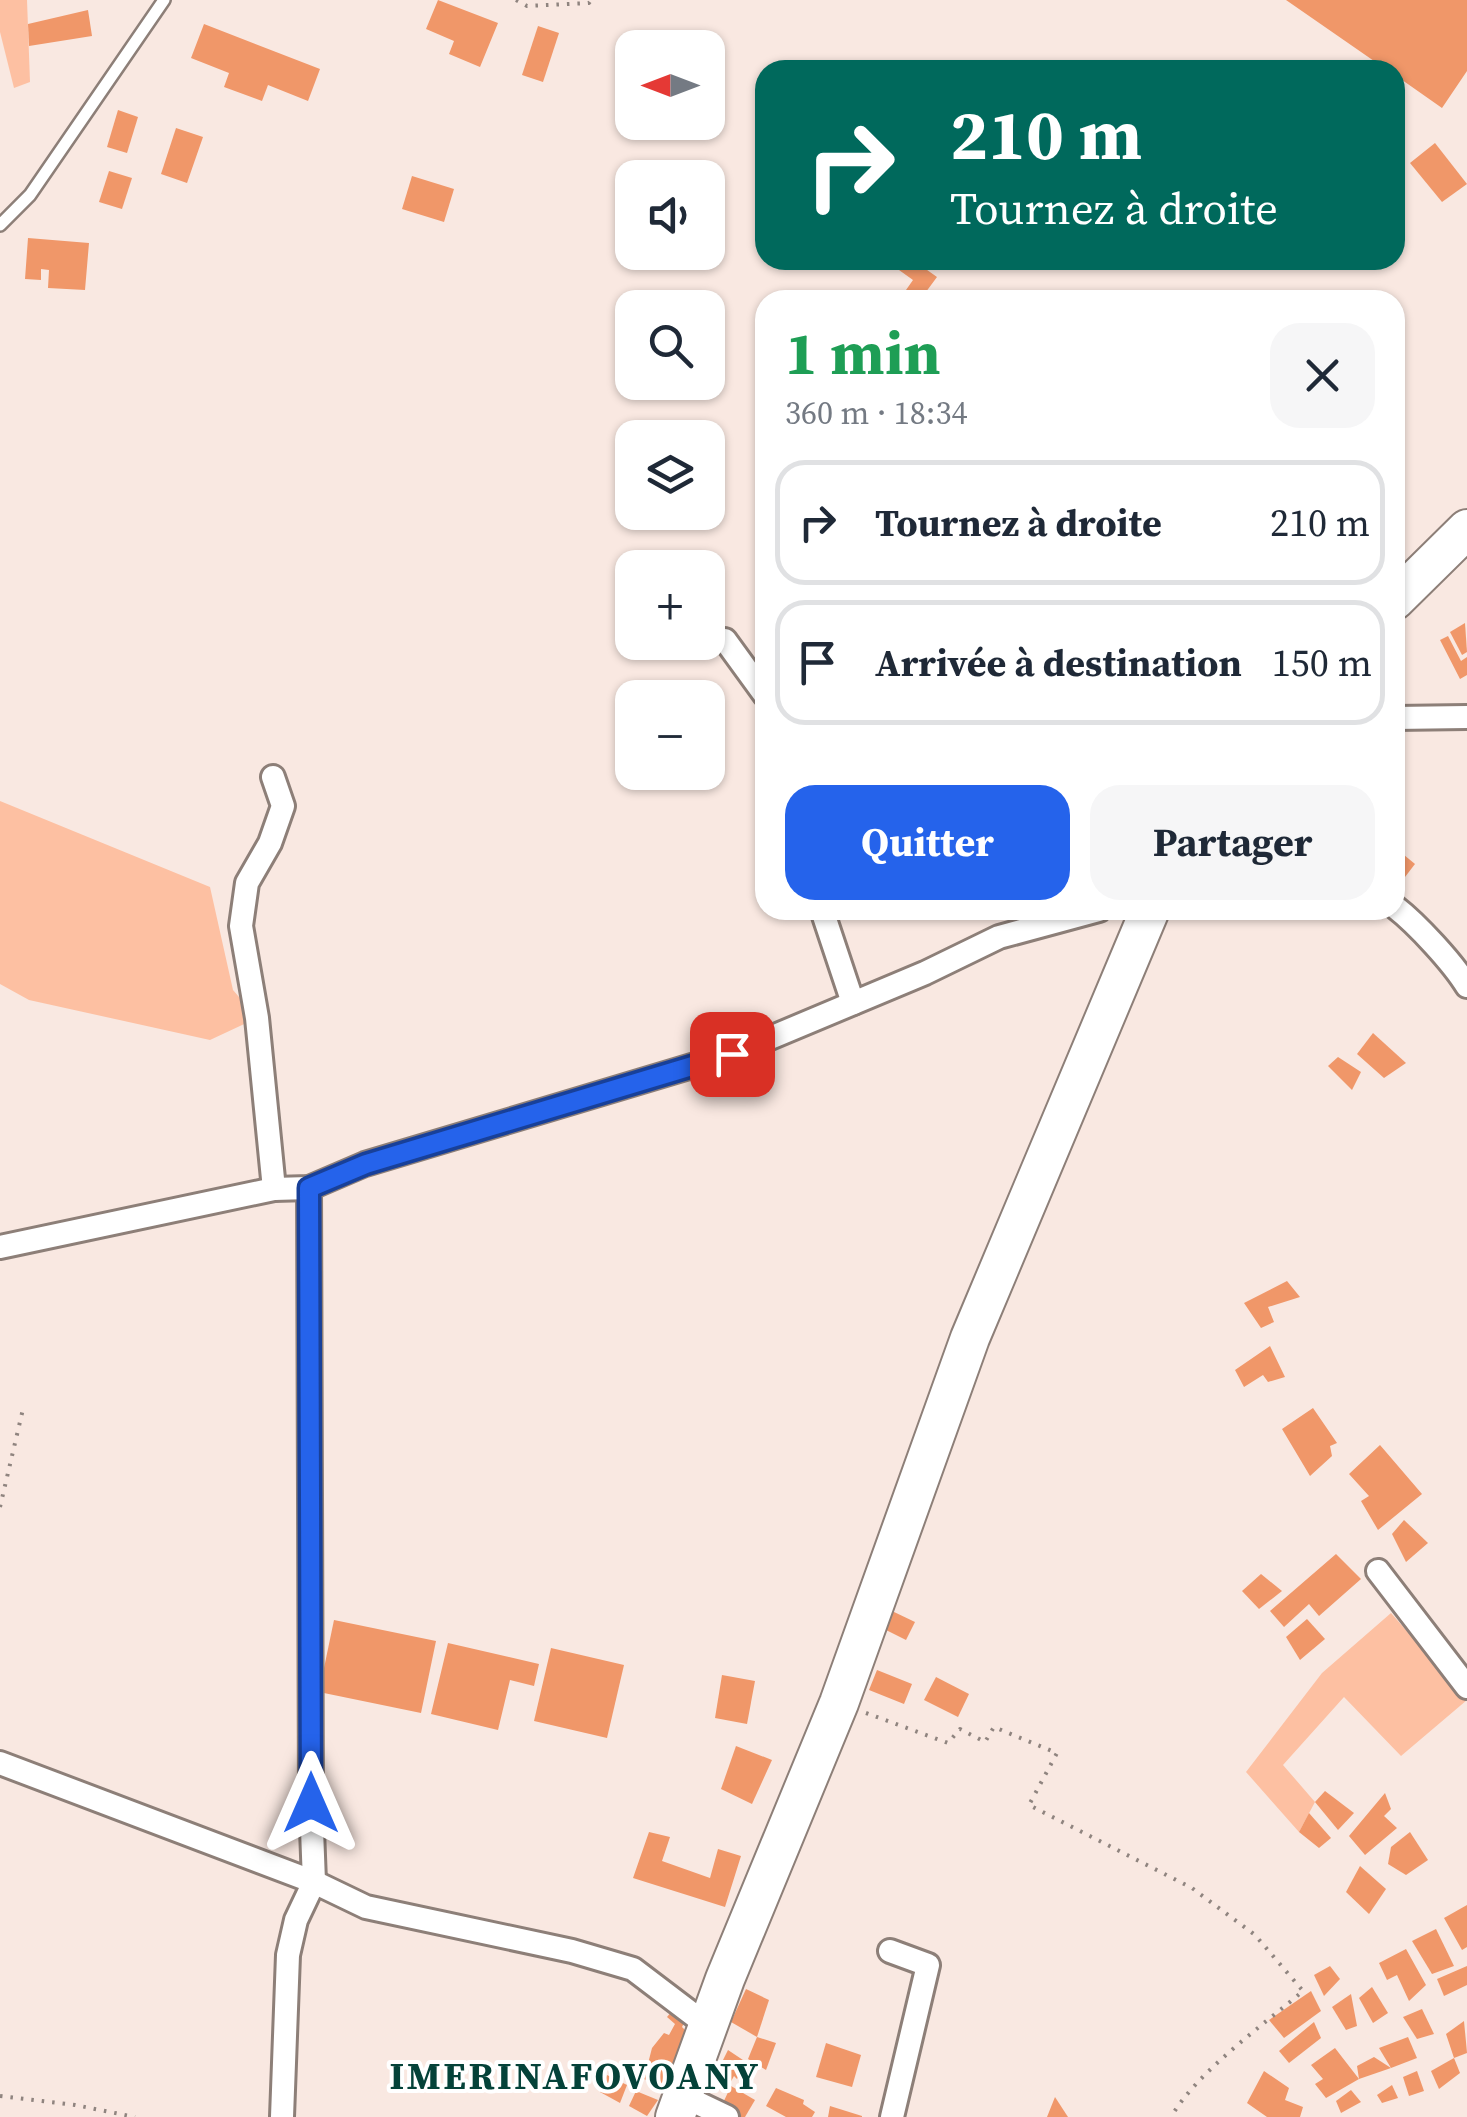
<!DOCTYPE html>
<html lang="fr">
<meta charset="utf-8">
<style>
body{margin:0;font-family:"Source Serif 4",serif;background:#f6f6f7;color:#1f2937;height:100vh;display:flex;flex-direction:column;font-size:38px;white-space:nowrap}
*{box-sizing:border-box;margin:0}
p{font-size:32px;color:#747a83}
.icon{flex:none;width:55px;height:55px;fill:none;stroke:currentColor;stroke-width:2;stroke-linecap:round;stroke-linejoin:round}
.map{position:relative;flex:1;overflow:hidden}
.side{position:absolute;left:755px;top:290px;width:650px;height:630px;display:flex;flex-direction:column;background:#fff;border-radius:30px;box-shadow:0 2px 8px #0004}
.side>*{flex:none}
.hud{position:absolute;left:755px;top:60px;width:650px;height:210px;border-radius:30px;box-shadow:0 2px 8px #0004;background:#00695c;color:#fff;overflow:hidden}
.needle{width:65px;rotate:270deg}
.controls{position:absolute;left:615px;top:30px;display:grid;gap:20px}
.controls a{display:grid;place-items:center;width:110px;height:110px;border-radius:20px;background:#fff;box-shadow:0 2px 8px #0004;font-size:50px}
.pin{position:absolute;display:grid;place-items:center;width:85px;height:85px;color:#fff;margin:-42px;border-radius:20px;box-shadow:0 5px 15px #0006}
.me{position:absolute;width:110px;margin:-55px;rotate:0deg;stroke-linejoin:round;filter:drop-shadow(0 0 8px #0008)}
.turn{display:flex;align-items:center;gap:35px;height:210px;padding:0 30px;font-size:45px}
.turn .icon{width:130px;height:130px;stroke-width:2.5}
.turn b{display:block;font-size:70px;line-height:85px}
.round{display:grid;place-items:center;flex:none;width:105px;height:105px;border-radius:30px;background:#f6f6f7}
.head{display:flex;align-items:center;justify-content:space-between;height:170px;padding:0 30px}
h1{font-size:60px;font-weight:700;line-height:75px;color:#1e9e55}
.button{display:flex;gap:20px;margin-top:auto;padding:20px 30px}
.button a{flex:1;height:115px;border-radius:30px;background:#2563eb;color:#fff;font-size:40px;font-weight:700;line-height:115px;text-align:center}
.button a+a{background:#f6f6f7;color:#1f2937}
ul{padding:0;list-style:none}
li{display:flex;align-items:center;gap:30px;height:125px;margin:0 20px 15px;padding:0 10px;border:5px solid #e0e1e3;border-radius:30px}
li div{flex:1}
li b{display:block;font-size:38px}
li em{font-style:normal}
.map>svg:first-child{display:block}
.green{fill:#fdc0a2}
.building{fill:#f09769}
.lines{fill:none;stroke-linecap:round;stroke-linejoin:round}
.service-casing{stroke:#8d7f78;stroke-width:16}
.minor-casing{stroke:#8d7f78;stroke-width:28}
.primary-casing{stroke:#8d7f78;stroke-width:42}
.path{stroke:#8f847f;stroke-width:4;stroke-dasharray:2.5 8;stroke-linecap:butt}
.service{stroke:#fff;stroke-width:11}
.minor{stroke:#fff;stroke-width:22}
.primary{stroke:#fff;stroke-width:38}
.route-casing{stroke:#184099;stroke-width:25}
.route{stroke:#2563eb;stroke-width:18}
.labels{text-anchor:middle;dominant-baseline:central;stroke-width:8;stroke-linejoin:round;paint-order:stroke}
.district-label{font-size:38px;font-weight:bold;letter-spacing:2.5px;fill:#044239;stroke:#fff}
</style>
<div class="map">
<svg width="1467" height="2117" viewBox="0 0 1467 2117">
<rect width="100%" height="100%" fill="#f9e8e1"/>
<!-- green -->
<g class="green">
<polygon points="0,0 27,0 30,82 14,88 0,32"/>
<polygon points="0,801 210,887 233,990 257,1018 210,1040 29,1000 0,984"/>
<polygon points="1391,1613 1467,1700 1401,1756 1344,1697 1283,1765 1315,1802 1299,1832 1246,1772 1322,1673"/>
</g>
<!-- building -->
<g class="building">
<polygon points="438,0 498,23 480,67 449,54 454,41 426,29"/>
<polygon points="1286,0 1467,0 1467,71 1442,108 1395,75 1395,70 1387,70"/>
<polygon points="88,10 92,36 29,46 28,24"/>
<polygon points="204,24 320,69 308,101 268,85 262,101 224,87 229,73 191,58"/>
<polygon points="538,26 559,33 543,82 522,75"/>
<polygon points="118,110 138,117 127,153 107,147"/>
<polygon points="176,128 203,137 187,183 161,174"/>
<polygon points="1435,143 1467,184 1442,202 1410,163"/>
<polygon points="109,171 132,178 122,209 99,202"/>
<polygon points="412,176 454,189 444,222 402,209"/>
<polygon points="28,238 89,243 85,290 48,288 49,270 41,269 41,280 25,279"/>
<polygon points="885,260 913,260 937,277 920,300 899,300 913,280"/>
<polygon points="1465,623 1467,652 1462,655 1450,632"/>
<polygon points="1448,636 1461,661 1467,657 1467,675 1460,679 1440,640"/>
<polygon points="1398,850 1415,864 1395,890 1395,855"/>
<polygon points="1373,1033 1406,1063 1384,1078 1357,1054"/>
<polygon points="1338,1057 1361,1072 1352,1090 1328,1066"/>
<polygon points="1287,1281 1300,1297 1268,1307 1274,1322 1261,1328 1244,1303"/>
<polygon points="1270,1346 1285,1377 1268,1382 1263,1375 1244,1387 1235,1370"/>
<polygon points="1313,1408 1337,1443 1330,1446 1332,1456 1310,1476 1282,1429"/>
<polygon points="1380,1445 1422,1494 1378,1530 1361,1501 1369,1496 1349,1474"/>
<polygon points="1404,1520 1428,1543 1406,1562 1392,1534"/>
<polygon points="1336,1554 1361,1579 1319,1616 1309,1604 1284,1627 1270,1611"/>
<polygon points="1261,1574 1282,1591 1259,1609 1242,1591"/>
<polygon points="892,1611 915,1622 906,1640 884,1629"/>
<polygon points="1307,1619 1325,1639 1300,1660 1286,1637"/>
<polygon points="334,1620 436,1641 421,1713 319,1692"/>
<polygon points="448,1643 539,1664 534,1686 510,1680 498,1730 431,1714"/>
<polygon points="551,1648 624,1665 607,1738 534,1721"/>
<polygon points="877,1670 912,1684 904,1704 869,1690"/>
<polygon points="722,1675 755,1681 747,1724 715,1718"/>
<polygon points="936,1677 969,1694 958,1717 924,1700"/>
<polygon points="736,1746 772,1760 752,1804 721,1789"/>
<polygon points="1325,1791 1354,1813 1338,1830 1315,1802"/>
<polygon points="1385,1793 1391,1809 1384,1816 1397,1828 1365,1855 1349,1836"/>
<polygon points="1309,1813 1331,1838 1319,1848 1299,1832"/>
<polygon points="649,1832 670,1837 662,1861 710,1878 718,1849 741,1856 725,1907 633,1878"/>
<polygon points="1410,1832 1428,1860 1406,1875 1388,1864 1391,1847"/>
<polygon points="1360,1866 1386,1889 1369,1914 1346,1892"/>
<polygon points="1467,1905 1467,1947 1462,1950 1444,1918"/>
<polygon points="1436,1929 1454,1966 1432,1974 1412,1941"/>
<polygon points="1406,1949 1426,1985 1409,2001 1397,1975 1387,1980 1379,1963"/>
<polygon points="1330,1966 1340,1979 1324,1996 1314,1975"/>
<polygon points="1467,1966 1467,1985 1444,1996 1437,1979"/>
<polygon points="1372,1987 1388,2013 1373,2023 1359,1998"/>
<polygon points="746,1989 769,2000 757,2037 731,2022"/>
<polygon points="1311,1991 1321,2011 1284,2038 1269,2020"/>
<polygon points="1351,1994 1357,2026 1346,2030 1332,2007"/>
<polygon points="1422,2009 1434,2034 1417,2039 1403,2017"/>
<polygon points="672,2011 686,2019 682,2027 686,2031 670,2090 644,2079 652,2048 664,2033 669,2035 675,2024 667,2017"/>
<polygon points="1464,2021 1467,2053 1454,2058 1446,2034"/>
<polygon points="1314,2022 1321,2038 1289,2063 1279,2051"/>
<polygon points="757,2037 776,2043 766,2070 748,2059"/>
<polygon points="1408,2037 1417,2058 1391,2068 1379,2048"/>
<polygon points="826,2043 861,2055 852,2087 816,2077"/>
<polygon points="1335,2048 1359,2079 1326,2098 1315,2084 1323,2079 1311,2065"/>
<polygon points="728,2050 746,2062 737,2079 734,2076 729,2085 708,2074 713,2065 719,2068"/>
<polygon points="1374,2057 1391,2068 1359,2079 1357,2066"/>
<polygon points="1454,2058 1460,2073 1439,2089 1431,2071"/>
<polygon points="1264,2071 1289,2088 1285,2100 1303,2107 1300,2117 1267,2117 1247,2103"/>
<polygon points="1417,2071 1424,2091 1409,2096 1403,2077"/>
<polygon points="607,2075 627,2085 620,2103 600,2092"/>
<polygon points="1392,2085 1398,2098 1382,2103 1377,2095"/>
<polygon points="731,2086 755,2100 745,2117 734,2117 722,2105"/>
<polygon points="776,2088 804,2100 803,2104 815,2112 812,2117 786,2117 766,2106"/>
<polygon points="1351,2090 1361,2102 1341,2113 1336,2101"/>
<polygon points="636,2091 658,2100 647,2116 629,2106"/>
<polygon points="1055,2097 1068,2117 1047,2117"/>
<polygon points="830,2106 862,2116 862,2117 828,2117"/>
</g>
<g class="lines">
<!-- service casing -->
<g class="service-casing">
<polyline id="service" points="0,225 30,195 164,0"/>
</g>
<!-- minor casing -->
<g class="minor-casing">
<g id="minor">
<polyline points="725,640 765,695"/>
<polyline points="1395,718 1467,717"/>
<polyline points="273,777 283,806 270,843 247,883 241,926 257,1018 274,1189"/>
<path d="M1395 907C1417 924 1453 963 1467 986"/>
<polyline points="827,910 824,916 853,1003"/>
<polyline points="0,1247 274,1189 309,1188 365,1164 732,1054 925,973 999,937 1099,910"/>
<polyline points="1378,1571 1467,1687"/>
<polyline points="0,1763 314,1882 366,1907 572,1951 633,1969 708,2026"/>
<polyline points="890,1951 928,1965 892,2117"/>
<polyline points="683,2096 727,2117"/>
<polyline points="282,2117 288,1955 296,1920 314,1882 311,1803 309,1188"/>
</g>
</g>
<!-- primary casing -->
<g class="primary-casing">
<g id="primary">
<polyline points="1395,600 1467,529"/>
<polyline points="675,2117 725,1979 839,1703 970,1338 1150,910"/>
</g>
</g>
<!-- path -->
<g class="path">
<polyline points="516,0 527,6 589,3 591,0"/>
<polyline points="0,1507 23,1409"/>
<path d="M866 1713 948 1743 960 1729 985 1742 994 1727 1057 1753 1029 1805 1192 1888 1255 1935 1303 1991C1262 2026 1197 2072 1171 2117"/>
<polyline points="0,2096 75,2105 135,2117"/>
</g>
<!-- service -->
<use href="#service" class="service"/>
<!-- minor -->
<use href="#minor" class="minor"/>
<!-- primary -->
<use href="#primary" class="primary"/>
</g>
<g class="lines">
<!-- route casing -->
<g class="route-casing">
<polyline id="route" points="311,1803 309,1188 366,1164 732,1054"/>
</g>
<!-- route -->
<use href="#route" class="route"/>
</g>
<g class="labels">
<!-- district labels -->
<g class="district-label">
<text x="575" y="2076">IMERINAFOVOANY</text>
</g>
</g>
</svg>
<div class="controls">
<a><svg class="needle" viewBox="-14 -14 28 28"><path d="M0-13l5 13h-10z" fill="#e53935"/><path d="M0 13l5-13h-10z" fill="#747a83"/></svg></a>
<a><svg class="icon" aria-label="sound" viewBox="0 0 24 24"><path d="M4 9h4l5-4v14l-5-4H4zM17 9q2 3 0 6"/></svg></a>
<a><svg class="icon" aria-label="search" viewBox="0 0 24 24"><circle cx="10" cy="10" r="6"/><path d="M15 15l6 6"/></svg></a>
<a><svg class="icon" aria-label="layers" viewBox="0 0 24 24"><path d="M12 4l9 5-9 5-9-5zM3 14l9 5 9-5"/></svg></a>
<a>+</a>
<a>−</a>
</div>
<div class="pin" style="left:732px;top:1054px;background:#d93025"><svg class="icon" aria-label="arrive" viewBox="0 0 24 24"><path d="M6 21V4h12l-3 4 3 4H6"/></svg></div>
<svg class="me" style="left:311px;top:1803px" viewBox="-20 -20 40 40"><path d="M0-17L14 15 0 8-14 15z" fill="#2563eb" stroke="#fff" stroke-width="4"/></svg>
<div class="hud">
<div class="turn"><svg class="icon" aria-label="right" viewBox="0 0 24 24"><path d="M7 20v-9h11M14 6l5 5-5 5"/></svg><div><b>210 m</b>Tournez à droite</div></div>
</div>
<section class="side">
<div class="head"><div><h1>1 min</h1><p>360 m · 18:34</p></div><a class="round"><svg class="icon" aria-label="close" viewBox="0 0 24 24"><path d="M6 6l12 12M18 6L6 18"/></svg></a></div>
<ul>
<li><svg class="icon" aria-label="right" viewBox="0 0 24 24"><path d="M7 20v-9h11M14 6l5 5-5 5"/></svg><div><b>Tournez à droite</b></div><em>210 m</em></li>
<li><svg class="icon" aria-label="arrive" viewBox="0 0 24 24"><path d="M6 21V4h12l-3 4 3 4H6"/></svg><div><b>Arrivée à destination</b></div><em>150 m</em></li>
</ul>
<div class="button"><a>Quitter</a><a>Partager</a></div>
</section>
</div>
